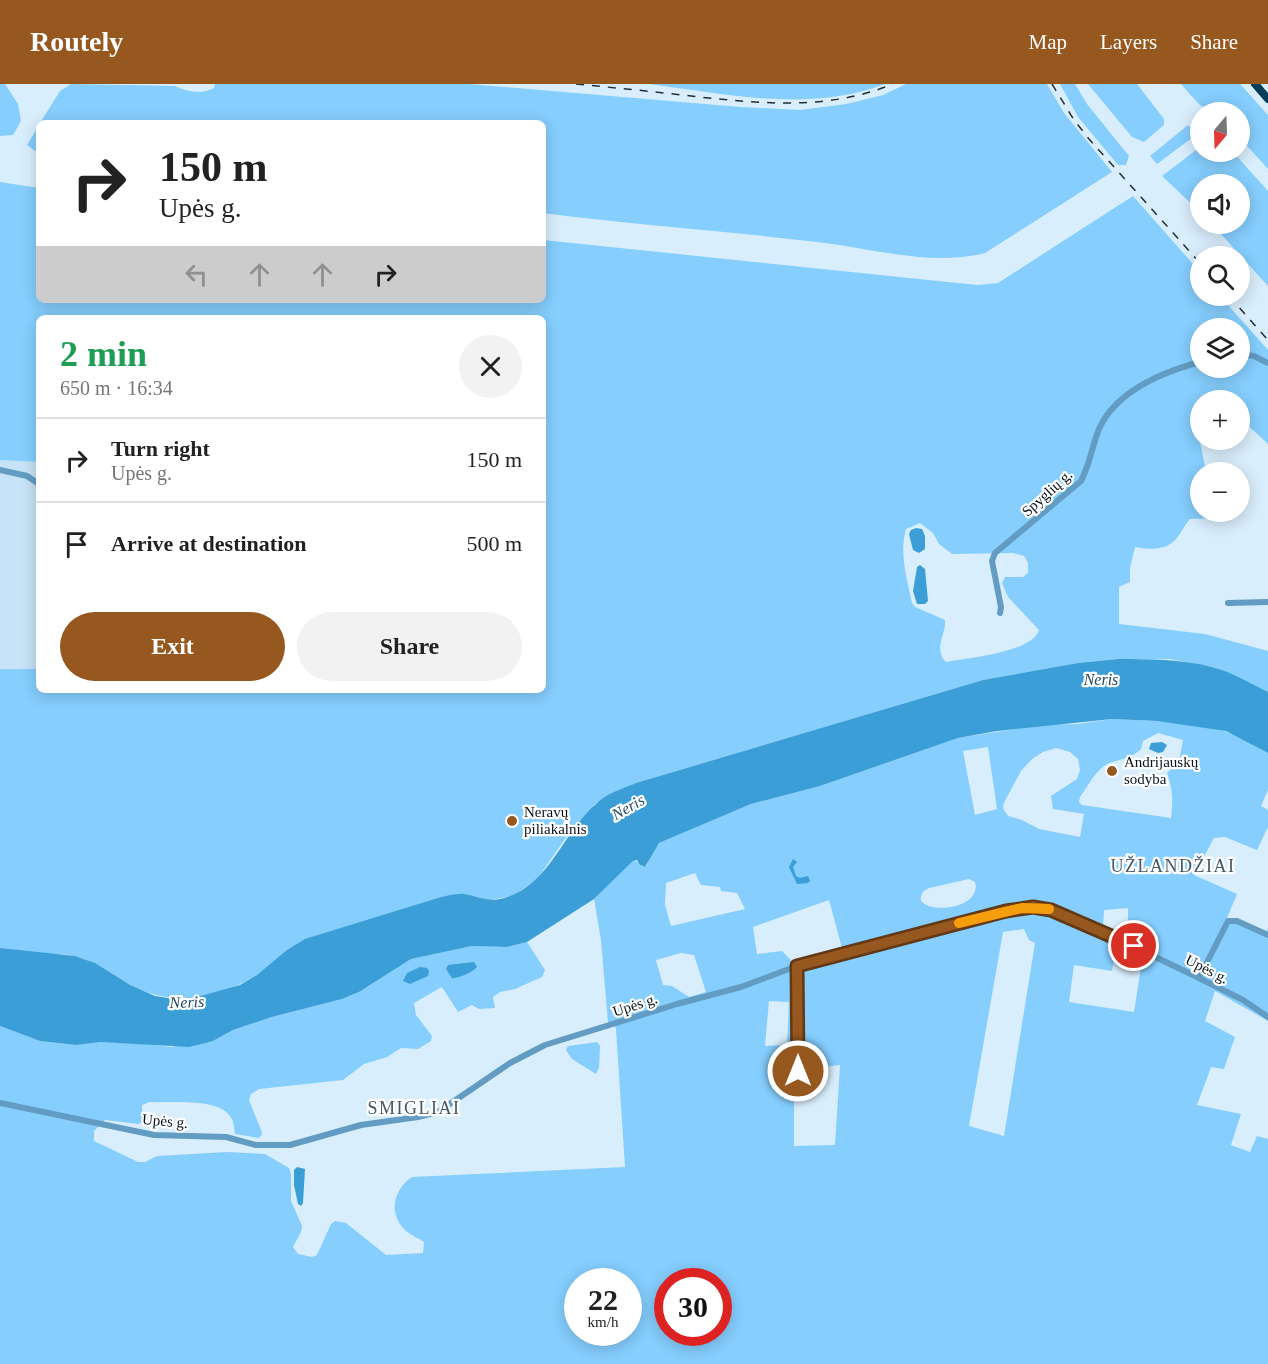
<!DOCTYPE html>
<meta charset="utf-8">
<style>
body{margin:0;font-family:"Times New Roman",serif;background:#f2f2f2;color:#222;height:100vh;display:flex;flex-direction:column;font-size:22px;white-space:nowrap}
*{box-sizing:border-box;margin:0}
p{font-size:20px;color:#767676}
.icon{flex:none;width:33px;height:33px;fill:none;stroke:currentColor;stroke-width:2;stroke-linecap:round;stroke-linejoin:round}
.map{position:relative;flex:1;overflow:hidden}
.side{position:absolute;left:36px;top:231px;width:510px;height:378px;display:flex;flex-direction:column;background:#fff;border-radius:9px;box-shadow:0 3px 15px #0003}
.side>*{flex:none}
.guide{position:absolute;left:36px;top:36px;width:510px;height:183px;border-radius:9px;box-shadow:0 3px 15px #0003;background:#fff;color:#222;overflow:hidden}
.needle{width:39px;rotate:199deg}
.buttons{position:absolute;left:1190px;top:18px;display:grid;gap:12px}
.buttons a{display:grid;place-items:center;width:60px;height:60px;border-radius:50%;background:#fff;box-shadow:0 3px 15px #0003;font-size:30px}
.speed{position:absolute;left:564px;top:1184px;display:flex;gap:12px;font-size:30px;font-weight:700;text-align:center}
.speed>*{display:grid;place-content:center;width:78px;height:78px;border-radius:50%;background:#fff;box-shadow:0 3px 15px #0003;line-height:1}
.speed small{font-size:15px;font-weight:400}
.speed .limit{border:9px solid #d22;background:#fff;color:#111}
.pin{position:absolute;display:grid;place-items:center;width:51px;height:51px;color:#fff;margin:-26px;border:3px solid #fff;border-radius:50%;box-shadow:0 2px 6px #0007}
.me{position:absolute;width:66px;margin:-33px;rotate:0deg;stroke-linejoin:round;filter:drop-shadow(0 0 4px #0008)}
.turn{display:flex;align-items:center;gap:21px;height:126px;padding:0 24px;font-size:27px}
.turn .icon{width:78px;height:78px;stroke-width:2.5}
.turn b{display:block;font-size:42px;line-height:51px}
.lanes{display:flex;align-items:center;height:57px;padding:0 24px;background:#0003;justify-content:center;gap:30px;direction:ltr}
.lanes .off{opacity:.35}
.round{display:grid;place-items:center;flex:none;width:63px;height:63px;border-radius:32px;background:#f2f2f2}
.head{display:flex;align-items:center;justify-content:space-between;height:102px;padding:0 24px}
h1{font-size:36px;font-weight:700;line-height:45px;color:#1e9e55}
.primary-button{display:flex;gap:12px;margin-top:auto;padding:12px 24px}
.primary-button a{flex:1;height:69px;border-radius:36px;background:#97581f;color:#fff;font-size:24px;font-weight:700;line-height:69px;text-align:center}
.primary-button a+a{background:#f2f2f2;color:#222}
ul{padding:0;list-style:none}
li{display:flex;align-items:center;gap:18px;height:84px;padding:0 24px;border-top:2px solid #e0e0e0}
li div{flex:1}
li b{display:block;font-size:22px}
li em{font-style:normal}
header{display:flex;align-items:center;gap:36px;box-sizing:border-box;height:84px;padding:0 30px;background:#97581f;color:#fff}
header strong{font-size:28px}
nav{display:flex;gap:33px;margin-inline-start:auto;font-size:21px}
.map>svg:first-child{display:block}
.built{fill:#c7e3f7}
.green{fill:#85cefe;fill-rule:evenodd}
.water{fill:#3b9ed7}
.lines{fill:none;stroke-linecap:round;stroke-linejoin:round}
.minor{stroke:#629cc2;stroke-width:6}
.highway{stroke:#033c59;stroke-width:8}
.rail{stroke:#252e35;stroke-width:1.5;stroke-dasharray:8 8;stroke-linecap:butt}
.route-casing{stroke:#623914;stroke-width:15}
.route{stroke:#97581f;stroke-width:10}
.slow{stroke:#f59e0b;stroke-width:10}
.poi-dot{fill:#97581f;stroke:#fff;stroke-width:2}
.labels{text-anchor:middle;dominant-baseline:central;stroke-width:4.5;stroke-linejoin:round;paint-order:stroke}
.street-label{font-size:15px;fill:#0a1217;stroke:#fff}
.poi-label{font-size:15px;fill:#0a1217;stroke:#fff;text-anchor:start}
.water-label{font-size:16px;font-style:italic;fill:#234a63;stroke:#fff}
.quarter-label{font-size:18px;letter-spacing:1.5px;fill:#465865;stroke:#fff}
</style>
<header>
<strong>Routely</strong>
<nav><a>Map</a><a>Layers</a><a>Share</a></nav>
</header>
<div class="map">
<svg width="1268" height="1280" viewBox="0 0 1268 1280">
<rect width="100%" height="100%" fill="#d9eefd"/>
<!-- built -->
<polygon class="built" points="0,376 39,378 39,585 0,585"/>
<!-- green -->
<g class="green">
<polygon points="0,0 5,0 18,20 21,37 13,51 0,52"/>
<path d="M71 0 175 2C188 8 201 11 214 4L215 0H469L740 23 800 26 847 20 883 11 906 0H1047L1064 29 1112 88 985 169C932 183 871 164 817 158 726 147 634 141 543 129V39H40L60 7Z"/>
<path d="M649 0H885C809 29 727 10 649 0Z"/>
<polygon points="1060,0 1075,0 1087,20 1129,72 1126,81 1118,81 1078,33"/>
<polygon points="1088,0 1137,0 1164,35 1164,41 1144,58 1132,53"/>
<path d="M1181 0H1240L1268 31V85L1239 53V28C1201 28 1205 27 1181 0Z"/>
<polygon points="39,41 39,68 35,67 27,61"/>
<polygon points="1188,41 1196,51 1157,80 1150,72"/>
<polygon points="1200,63 1200,68 1233,68 1268,107 1268,202 1212,140 1239,140 1239,100 1200,100 1200,128 1162,92"/>
<path d="M0 98 39 104V216H543V156L977 201 998 199 1133 112 1200 188V212H1220L1268 266V360L1239 333V316H1200V341L1198 347 1206 388H1200V428H1221V434L1190 435C1185 440 1183 446 1179 451 1169 467 1151 466 1135 463L1130 484V498L1119 503V540L1205 550 1268 567V608L1239 593 1213 583 1170 575H1118L1078 579 983 596 636 699 595 720 565 755 537 795 515 811 491 816 463 810 441 813 382 832 257 891C216 916 174 923 130 901 112 892 97 879 78 873 66 869 53 871 41 870 27 868 14 866 0 864V585H39V606H543V234H39V378L0 376ZM1200 244H1239V284H1200ZM920 439 933 449 939 460 952 470 1013 469 1024 472 1028 479V489L1023 493H1005L1002 499 1008 513 1039 546C1033 568 968 574 946 578 933 565 946 551 945 536L915 523 912 519C907 495 899 469 906 445Z"/>
<path d="M1112 635C1145 637 1196 637 1227 648 1241 653 1254 662 1268 669V706L1261 722 1268 726V743L1257 766 1225 753 1214 754 1194 791 1237 810 1227 834 1264 852 1268 844V937L1215 907 1205 937 1235 953 1224 985 1211 983 1197 1021 1241 1030 1231 1061 1250 1068 1257 1052 1268 1055V1280H0V942L40 957 76 961 101 958 138 959 171 963 213 957 233 946 272 933 342 915 359 908 411 875 472 862 507 863 527 858 545 886 542 893 515 905 500 908 493 913 495 924 479 925 472 921 458 928 442 903 414 919 416 931 432 952 431 957 418 965 401 964 387 973 364 980 343 996 259 1005 251 1010 249 1016 261 1046 262 1050 259 1054 235 1050C234 1044 234 1037 230 1032 218 1014 171 1019 150 1018L142 1021V1038L138 1040 105 1036 94 1047V1057L138 1078H145L157 1072 227 1068 265 1070 289 1084 291 1090V1117L302 1142 301 1148 293 1163 298 1170 312 1173 317 1171 331 1140 335 1137 346 1139 386 1171 423 1169 424 1158C418 1154 408 1150 403 1144 388 1127 395 1104 412 1093L625 1083 616 945 613 937 608 939 601 856 594 815 633 777 639 778 642 783 647 781 652 767 659 759 751 720 820 702 958 654 1040 641 1077 640ZM1158 649 1183 656 1178 683H1173L1167 689C1173 705 1173 718 1171 734L1082 721 1079 718 1080 713C1087 703 1096 686 1107 680 1121 674 1128 677 1141 665L1143 657ZM988 663 997 725 975 731 963 667ZM1056 664 1070 668 1078 675 1080 686 1077 695 1051 712 1053 725 1084 730 1080 753 1039 745 1022 736 1008 732 1004 726 1003 721 1006 715 1021 687 1032 675 1043 668ZM695 789 701 801 720 803 721 807 737 809 745 825 671 842 665 821 666 799ZM969 795 975 798C982 823 933 831 921 817 920 810 923 807 929 804ZM829 816 842 864 794 879 782 867 757 870 753 843ZM1128 824V855L1144 864 1134 928 1069 918 1074 881 1112 887 1117 858 1103 844 1104 826ZM1024 845 1029 856 1035 859 1004 1052 969 1042 1003 848ZM681 869 694 871 706 908 689 913 672 902 663 901 656 876ZM769 917 789 918 787 961 765 962ZM840 981 835 1061 794 1062V987ZM578 1197H628V1248H578ZM668 1197H718V1248H668Z"/>
<polygon points="597,958 600,962 599,984 596,990 572,975 566,966 568,962"/>
</g>
<!-- water -->
<g class="water">
<polygon points="916,444 922,445 925,452 925,465 919,469 913,466 909,450 911,446"/>
<polygon points="920,481 925,485 928,517 925,520 917,520 913,507 917,483"/>
<path d="M1118 575C1150 575 1181 575 1212 583 1232 588 1250 599 1268 608V669L1226 647 1157 637 1112 635 997 647 958 654 820 702 751 720 659 759 645 783 640 781 637 776 633 777 594 815 527 858 507 863 472 862 411 875 359 908 342 915 272 933 233 946 213 957 189 963 101 958 76 961 40 957 0 942V864L75 872 95 879 130 901 155 912 174 915 197 913 240 901 257 891 287 866 305 855 441 813C448 812 457 809 464 810 478 812 489 819 504 814 549 802 563 748 596 720 607 709 622 705 636 699L983 596 1078 579Z"/>
<polygon points="1162,658 1167,661 1163,668 1158,669 1149,665 1151,659"/>
<polygon points="793,775 797,778 793,783 796,792 800,794 808,792 810,797 808,799 797,800 789,783"/>
<path d="M474 878 477 883C473 888 458 895 452 894L446 885 448 881Z"/>
<polygon points="420,883 427,884 429,887 428,892 410,900 403,897 407,889"/>
<polygon points="297,1083 305,1085 303,1119 301,1122 298,1120 294,1101 294,1086"/>
</g>
<g class="lines">
<!-- minor -->
<g class="minor">
<polyline points="1239,270 1254,272 1268,279"/>
<polyline points="0,386 27,392 39,400"/>
<polyline points="1228,519 1268,518"/>
<path d="M1000 529 1001 523 992 477 995 469 1081 397C1090 380 1092 362 1099 345 1116 307 1163 288 1200 278"/>
<polyline points="797,882 798,987"/>
<polyline points="1199,894 1228,837 1237,837 1268,851"/>
<polyline points="0,1019 154,1051 226,1053 256,1061 290,1061 361,1041 418,1033 438,1028 510,979 545,961 677,920 741,903 797,882 1022,824 1051,826 1079,836 1199,894 1243,916 1268,933"/>
</g>
<!-- highway -->
<polyline class="highway" points="1255,0 1268,15"/>
<!-- rail -->
<g class="rail">
<path d="M576 0C617 4 658 8 699 13 765 20 830 26 893 0"/>
<polyline points="1052,0 1074,36 1089,55 1200,179"/>
<polyline points="1229,212 1268,256"/>
</g>
</g>
<g class="lines">
<!-- route casing -->
<g class="route-casing">
<polyline id="route" points="798,987 797,882 1006,827 1033,823 1051,826 1134,862"/>
</g>
<!-- route -->
<use href="#route" class="route"/>
<!-- slow -->
<polyline class="slow" points="959,839 1022,824 1049,825"/>
</g>
<!-- markers -->
<g class="poi-dot">
<circle cx="1112" cy="687" r="6"/>
<circle cx="512" cy="737" r="6"/>
</g>
<g class="labels">
<!-- street labels -->
<g class="street-label">
<text transform="translate(1047 409) rotate(-42)">Spyglių g.</text>
<text transform="translate(1207 885) rotate(27)">Upės g.</text>
<text transform="translate(635 921) rotate(-18)">Upės g.</text>
<text transform="translate(165 1037) rotate(5)">Upės g.</text>
</g>
<!-- poi labels -->
<g class="poi-label">
<text x="1124" y="678">Andrijauskų<tspan x="1124" dy="17">sodyba</tspan></text>
<text x="524" y="728">Neravų<tspan x="524" dy="17">piliakalnis</tspan></text>
</g>
<!-- water labels -->
<g class="water-label">
<text x="1101" y="595">Neris</text>
<text transform="translate(628 723) rotate(-30)">Neris</text>
<text transform="translate(187 918) rotate(-2)">Neris</text>
</g>
<!-- quarter labels -->
<g class="quarter-label">
<text x="1173" y="782">UŽLANDŽIAI</text>
<text x="414" y="1024">SMIGLIAI</text>
</g>
</g>
</svg>
<div class="buttons">
<a><svg class="needle" viewBox="-14 -14 28 28"><path d="M0-13l5 13h-10z" fill="#e53935"/><path d="M0 13l5-13h-10z" fill="#767676"/></svg></a>
<a><svg class="icon" aria-label="sound" viewBox="0 0 24 24"><path d="M4 9h4l5-4v14l-5-4H4zM17 9q2 3 0 6"/></svg></a>
<a><svg class="icon" aria-label="search" viewBox="0 0 24 24"><circle cx="10" cy="10" r="6"/><path d="M15 15l6 6"/></svg></a>
<a><svg class="icon" aria-label="layers" viewBox="0 0 24 24"><path d="M12 4l9 5-9 5-9-5zM3 14l9 5 9-5"/></svg></a>
<a>+</a>
<a>−</a>
</div>
<div class="speed"><div>22<small>km/h</small></div><div class="limit">30</div></div>
<div class="pin" style="left:1134px;top:862px;background:#d93025"><svg class="icon" aria-label="arrive" viewBox="0 0 24 24"><path d="M6 21V4h12l-3 4 3 4H6"/></svg></div>
<svg class="me" style="left:798px;top:987px" viewBox="-20 -20 40 40"><circle r="17" fill="#97581f" stroke="#fff" stroke-width="3"/><path d="M0-11L8 9 0 5-8 9z" fill="#fff"/></svg>
<div class="guide">
<div class="turn"><svg class="icon" aria-label="right" viewBox="0 0 24 24"><path d="M7 20v-9h11M14 6l5 5-5 5"/></svg><div><b>150 m</b>Upės g.</div></div>
<div class="lanes"><svg class="icon off" aria-label="left" viewBox="0 0 24 24"><path d="M17 20v-9H6M10 6l-5 5 5 5"/></svg><svg class="icon off" aria-label="ahead" viewBox="0 0 24 24"><path d="M12 20V5M6 11l6-6 6 6"/></svg><svg class="icon off" aria-label="ahead" viewBox="0 0 24 24"><path d="M12 20V5M6 11l6-6 6 6"/></svg><svg class="icon" aria-label="right" viewBox="0 0 24 24"><path d="M7 20v-9h11M14 6l5 5-5 5"/></svg></div>
</div>
<section class="side">
<div class="head"><div><h1>2 min</h1><p>650 m · 16:34</p></div><a class="round"><svg class="icon" aria-label="close" viewBox="0 0 24 24"><path d="M6 6l12 12M18 6L6 18"/></svg></a></div>
<ul>
<li><svg class="icon" aria-label="right" viewBox="0 0 24 24"><path d="M7 20v-9h11M14 6l5 5-5 5"/></svg><div><b>Turn right</b><p>Upės g.</p></div><em>150 m</em></li>
<li><svg class="icon" aria-label="arrive" viewBox="0 0 24 24"><path d="M6 21V4h12l-3 4 3 4H6"/></svg><div><b>Arrive at destination</b></div><em>500 m</em></li>
</ul>
<div class="primary-button"><a>Exit</a><a>Share</a></div>
</section>
</div>
